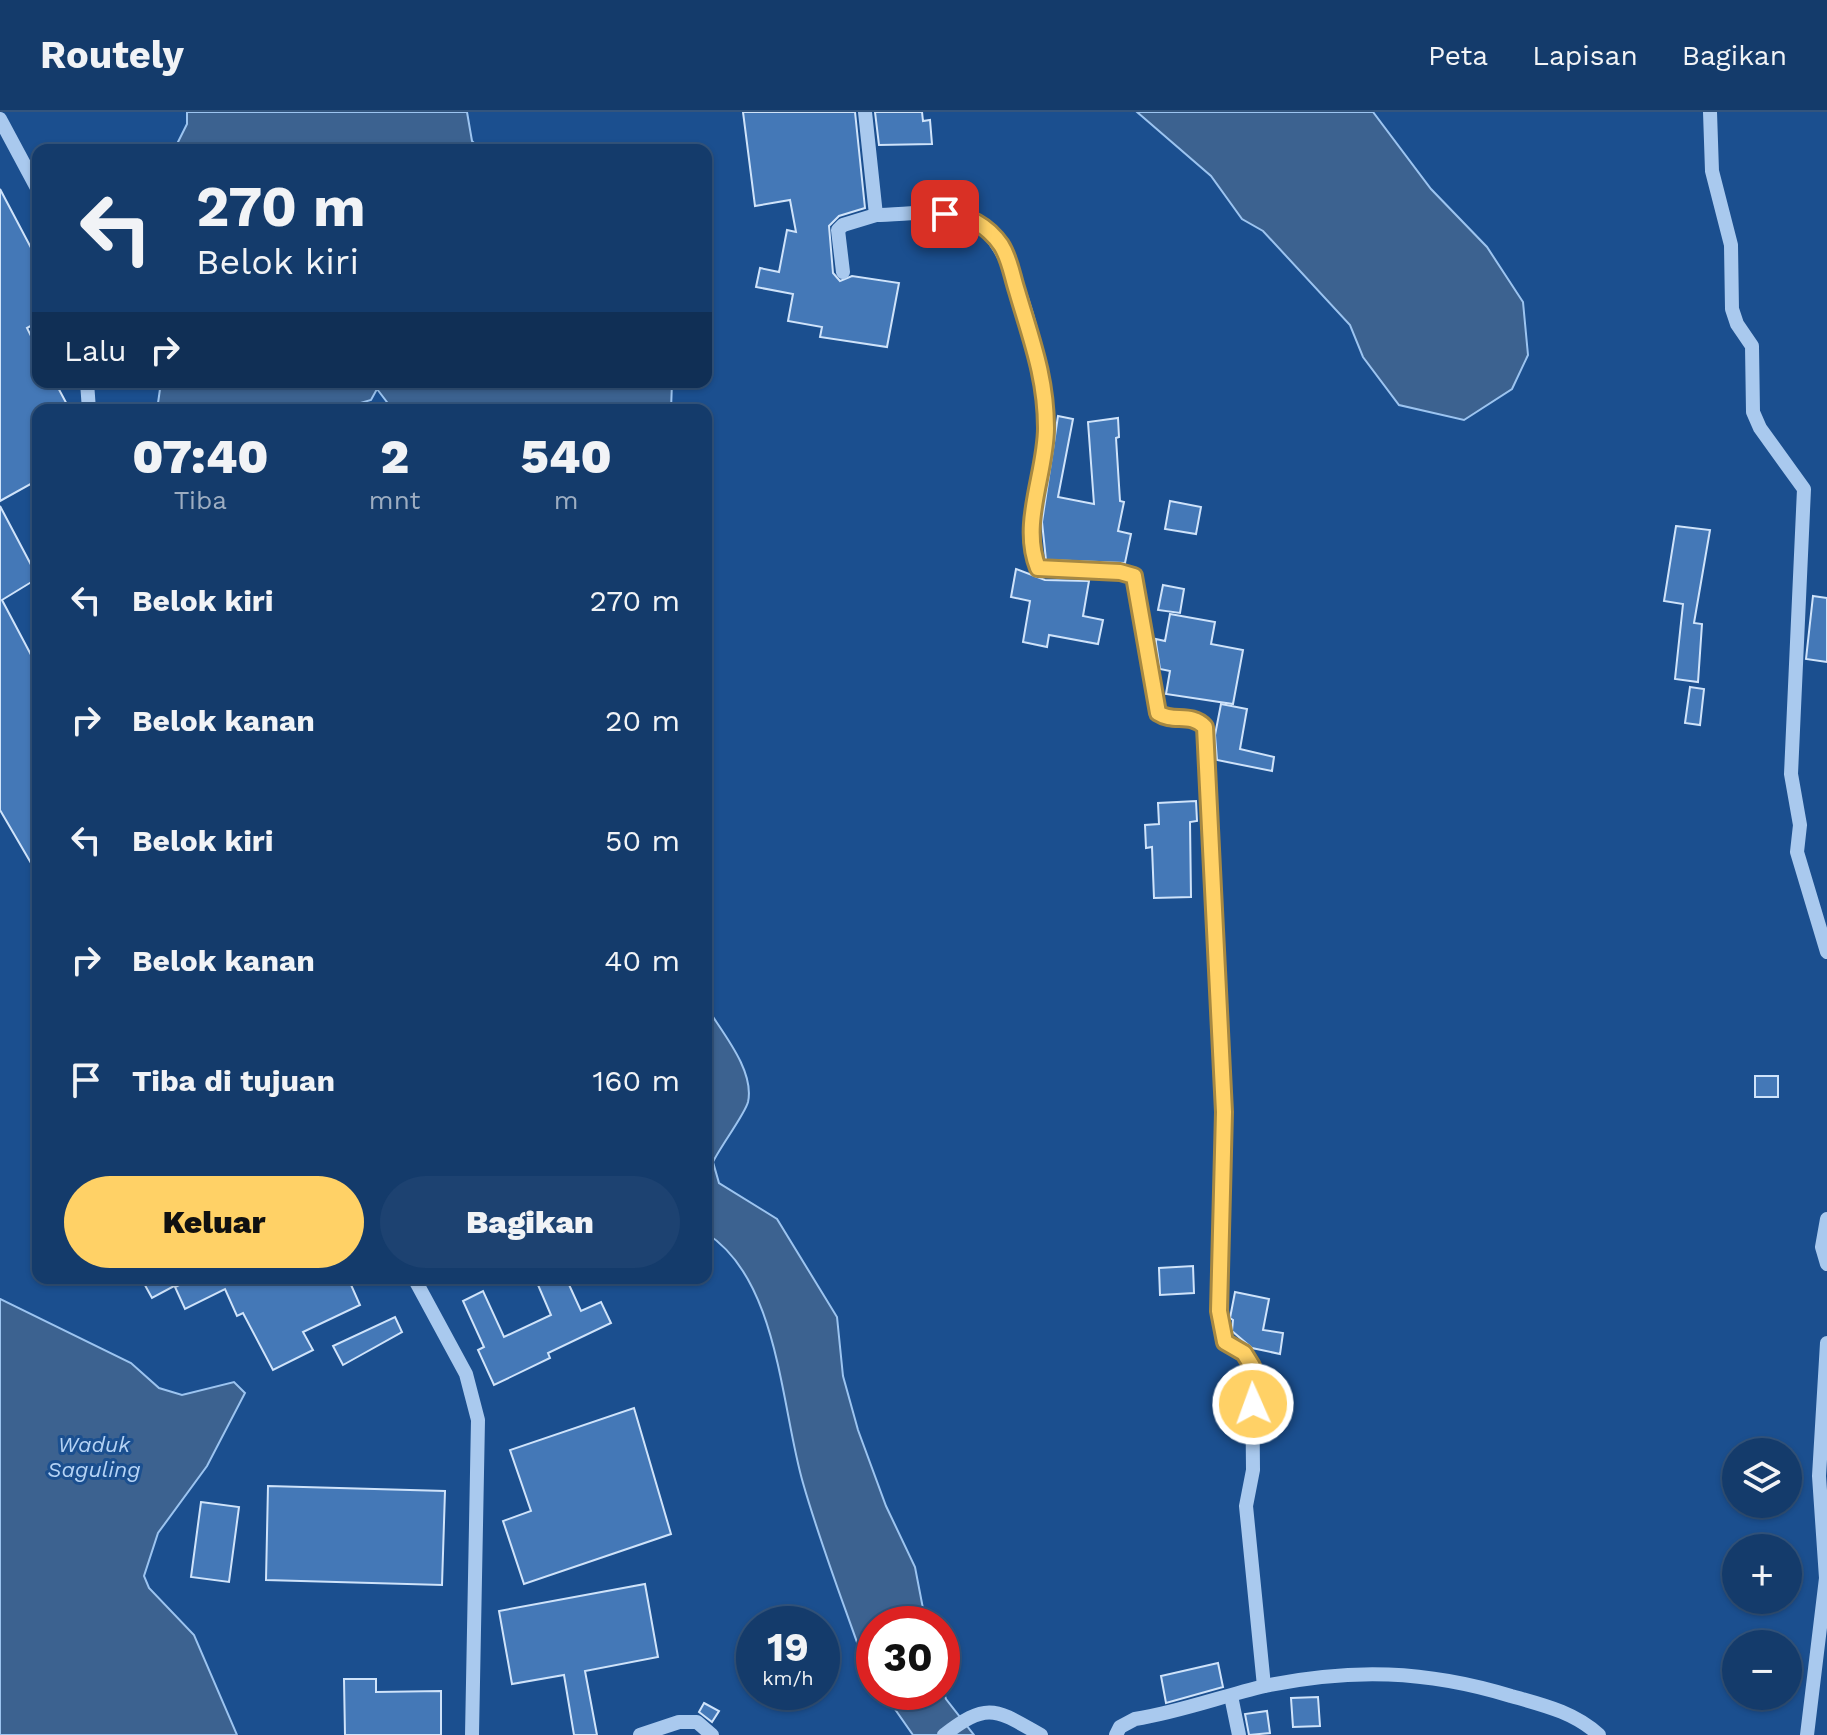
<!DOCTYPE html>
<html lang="id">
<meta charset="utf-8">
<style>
body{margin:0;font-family:"Work Sans",sans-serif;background:#1d4271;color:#f1f3f6;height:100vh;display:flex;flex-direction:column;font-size:30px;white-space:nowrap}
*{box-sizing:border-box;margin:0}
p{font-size:26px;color:#9dadc1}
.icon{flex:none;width:44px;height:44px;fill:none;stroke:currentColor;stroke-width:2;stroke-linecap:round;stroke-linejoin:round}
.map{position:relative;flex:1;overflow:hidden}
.panel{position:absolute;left:32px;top:292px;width:680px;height:880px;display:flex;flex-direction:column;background:#143b6b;border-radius:16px;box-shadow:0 2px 6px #0004,0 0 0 2px #33557e}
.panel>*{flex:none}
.hud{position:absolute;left:32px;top:32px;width:680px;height:244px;border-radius:16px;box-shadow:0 2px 6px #0004,0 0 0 2px #33557e;background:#143b6b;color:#f1f3f6;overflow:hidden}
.controls{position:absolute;left:1722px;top:1326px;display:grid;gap:16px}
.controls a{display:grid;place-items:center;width:80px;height:80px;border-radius:50%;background:#143b6b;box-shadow:0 2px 6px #0004,0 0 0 2px #33557e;font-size:40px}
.speed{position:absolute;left:736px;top:1494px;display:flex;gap:16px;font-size:40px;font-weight:700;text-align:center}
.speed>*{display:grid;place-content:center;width:104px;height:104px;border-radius:50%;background:#143b6b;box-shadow:0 2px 6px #0004,0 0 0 2px #33557e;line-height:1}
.speed small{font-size:20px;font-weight:400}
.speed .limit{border:12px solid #d22;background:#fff;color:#111}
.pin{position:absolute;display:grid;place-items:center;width:68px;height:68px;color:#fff;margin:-34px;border-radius:16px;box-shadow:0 4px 12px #0006}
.me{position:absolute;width:88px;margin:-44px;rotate:358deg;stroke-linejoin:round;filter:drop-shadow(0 0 6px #0008)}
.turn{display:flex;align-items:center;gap:28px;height:168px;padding:0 32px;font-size:36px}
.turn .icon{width:104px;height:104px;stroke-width:2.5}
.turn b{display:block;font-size:56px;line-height:68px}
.then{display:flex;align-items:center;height:76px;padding:0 32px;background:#0003;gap:16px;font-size:30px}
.eta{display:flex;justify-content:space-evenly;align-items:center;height:136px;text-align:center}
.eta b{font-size:48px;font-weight:800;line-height:56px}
.cta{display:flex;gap:16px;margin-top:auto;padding:16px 32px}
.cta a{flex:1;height:92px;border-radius:48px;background:#ffd166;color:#111;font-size:32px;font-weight:800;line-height:92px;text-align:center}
.cta a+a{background:#1d4271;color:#f1f3f6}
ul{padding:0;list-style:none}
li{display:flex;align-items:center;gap:24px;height:120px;padding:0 32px}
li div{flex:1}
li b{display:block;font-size:30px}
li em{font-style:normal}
header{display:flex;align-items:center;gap:48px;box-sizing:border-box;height:112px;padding:0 40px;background:#143b6b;border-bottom:2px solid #33557e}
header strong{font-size:38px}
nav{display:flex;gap:44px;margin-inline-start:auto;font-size:28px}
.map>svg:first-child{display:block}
.water{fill:#3c6290;stroke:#9cc4f0;stroke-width:2}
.building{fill:#4478b7;stroke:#cfe3fa;stroke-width:2}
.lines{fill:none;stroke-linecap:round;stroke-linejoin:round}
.minor{stroke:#a9c9ee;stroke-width:14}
.route-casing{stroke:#a68842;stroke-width:20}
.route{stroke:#ffd166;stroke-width:14}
.labels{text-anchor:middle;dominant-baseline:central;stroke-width:6;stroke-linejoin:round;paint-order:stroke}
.water-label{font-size:22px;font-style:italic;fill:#b5d3f5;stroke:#1b4f8f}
</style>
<header>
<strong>Routely</strong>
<nav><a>Peta</a><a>Lapisan</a><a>Bagikan</a></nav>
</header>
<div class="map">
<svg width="1827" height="1623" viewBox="0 0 1827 1623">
<rect width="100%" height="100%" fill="#1b4f8f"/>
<!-- water -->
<g class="water">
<polygon points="187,0 467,0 472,29 481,38 174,38 187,12"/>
<polygon points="1137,0 1373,0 1431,77 1487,135 1523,190 1528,243 1512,277 1464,308 1399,293 1363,245 1350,213 1263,119 1242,107 1211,64"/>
<polygon points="161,270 672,270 671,298 393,298 377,277 371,288 336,298 157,298"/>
<path d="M706 894C721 919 755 958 748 990 745 1002 720 1035 713 1050L719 1071 777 1107 837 1205 843 1264 858 1318 886 1394 915 1455 926 1512H874V1567L866 1556C845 1495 821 1434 803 1371 781 1296 779 1167 706 1121Z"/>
<polygon points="0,1187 131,1251 159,1276 182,1283 234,1270 245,1281 207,1354 158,1421 144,1464 149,1476 194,1523 237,1623 0,1623"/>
<polygon points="942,1575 946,1587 974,1623 913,1623 883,1580 942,1580"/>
</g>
<!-- building -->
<g class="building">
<polygon points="743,0 855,0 865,96 839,104 829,114 833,161 840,169 852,164 899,171 887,235 820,225 822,215 788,209 793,182 756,175 760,156 779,160 787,118 796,120 790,88 755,94"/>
<polygon points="875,0 922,0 923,9 930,8 932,32 879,33"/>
<polygon points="0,77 38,149 38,210 27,216 38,238 38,270 55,270 70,298 38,298 38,368 0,389"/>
<polygon points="1058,304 1073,307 1058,385 1094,392 1088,310 1118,306 1119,325 1116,326 1120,389 1124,390 1118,419 1131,422 1125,451 1046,448 1042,410"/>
<polygon points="1170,389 1201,395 1196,422 1165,417"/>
<polygon points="0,394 38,466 2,488 38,556 38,763 0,698"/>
<polygon points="1676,414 1710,418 1694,511 1702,512 1698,570 1675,567 1683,492 1664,489"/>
<polygon points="1016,457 1045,468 1089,469 1083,504 1103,508 1098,532 1049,523 1047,535 1023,530 1030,489 1011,485"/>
<polygon points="1163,473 1184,477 1180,501 1158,498"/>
<polygon points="1813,484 1827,486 1827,550 1806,547"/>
<polygon points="1170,502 1215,510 1211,532 1243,538 1233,592 1166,582 1170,559 1160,557 1156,531 1156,527 1165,529"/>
<polygon points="1690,575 1704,577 1700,613 1685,611"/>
<polygon points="1221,592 1247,597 1240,637 1274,645 1272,659 1217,648 1215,623"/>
<polygon points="1196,689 1197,709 1190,710 1191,785 1154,786 1152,735 1146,736 1145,713 1159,712 1158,691"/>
<rect x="1755" y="964" width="23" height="21"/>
<polygon points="1193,1154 1194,1181 1160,1183 1159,1156"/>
<polygon points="141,1166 189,1166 152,1186"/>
<polygon points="194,1166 348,1166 360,1193 303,1220 313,1238 273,1258 243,1201 237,1204 225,1177 185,1197 175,1175"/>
<polygon points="535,1166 566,1166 581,1199 601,1190 611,1211 548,1241 550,1246 494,1273 478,1238 484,1235 463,1189 483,1179 504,1225 551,1203"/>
<polygon points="1235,1180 1269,1187 1263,1218 1283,1221 1280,1242 1252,1236 1232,1219 1233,1208 1230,1206"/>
<polygon points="395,1205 402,1220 343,1253 333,1234"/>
<polygon points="634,1296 671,1422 524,1472 503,1409 531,1399 510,1338"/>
<polygon points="268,1374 445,1379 442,1473 266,1468"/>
<polygon points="201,1390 239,1395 229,1470 191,1465"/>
<polygon points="645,1472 658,1545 585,1559 597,1623 574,1623 564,1563 512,1572 499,1499"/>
<polygon points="1218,1551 1223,1575 1166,1591 1161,1564"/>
<polygon points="344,1567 376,1567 376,1580 441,1579 441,1623 345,1623"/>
<polygon points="1318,1585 1320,1614 1293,1615 1291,1586"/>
<polygon points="704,1591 719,1599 712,1610 699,1600"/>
<polygon points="1267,1599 1270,1621 1249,1623 1245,1602"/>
</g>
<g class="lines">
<!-- minor -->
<g class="minor">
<polyline points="1710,0 1712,59 1731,133 1732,197 1737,212 1752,234 1753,300 1760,316 1804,377 1791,662 1800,713 1797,740 1827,840"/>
<polyline points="0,7 38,78"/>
<path d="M876 103C898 103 944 97 962 102 1019 118 1050 277 1045 328 1041 368 1021 417 1038 456L1047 458 1120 460 1134 464 1158 601C1173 611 1191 601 1205 615L1224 1000 1218 1177 1221 1222 1232 1236 1244 1241 1252 1254 1253 1358 1246 1394 1264 1574"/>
<polyline points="843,160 838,118 843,113 876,103 865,0"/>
<polyline points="87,270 89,298"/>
<polyline points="1827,1107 1822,1135 1827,1152"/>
<polyline points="414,1166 466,1262 478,1308 472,1623"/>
<polyline points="1231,1584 1239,1623"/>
<polyline points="640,1623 679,1610 697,1610 712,1623"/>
<path d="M944 1623C988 1589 995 1597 1041 1623"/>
<path d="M1116 1623 1120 1615 1135 1607C1180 1600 1222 1584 1265 1574 1351 1556 1426 1558 1511 1584 1543 1593 1574 1600 1599 1623"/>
<polyline points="1807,1623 1826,1466 1819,1364 1827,1231"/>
</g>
</g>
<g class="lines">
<!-- route casing -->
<g class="route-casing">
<path id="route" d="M945 102C967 102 988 114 1001 133 1010 147 1012 164 1017 179 1031 227 1046 265 1046 316 1046 361 1020 412 1038 456L1120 460 1134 464 1158 601C1173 611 1191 600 1205 615L1224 1000 1219 1199 1225 1230 1244 1241 1252 1254 1253 1292"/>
</g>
<!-- route -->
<use href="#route" class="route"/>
</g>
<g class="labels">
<!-- water labels -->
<g class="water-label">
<text x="94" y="1332">Waduk<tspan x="94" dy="25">Saguling</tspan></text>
</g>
</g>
</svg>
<div class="controls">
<a><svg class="icon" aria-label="layers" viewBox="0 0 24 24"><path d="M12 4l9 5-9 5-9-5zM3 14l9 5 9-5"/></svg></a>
<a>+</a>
<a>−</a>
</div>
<div class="speed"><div>19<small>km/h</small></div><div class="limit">30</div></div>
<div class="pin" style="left:945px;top:102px;background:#d93025"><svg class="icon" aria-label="arrive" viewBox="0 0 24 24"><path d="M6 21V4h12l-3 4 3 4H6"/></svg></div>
<svg class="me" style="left:1253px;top:1292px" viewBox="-20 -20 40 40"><circle r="17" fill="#ffd166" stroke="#fff" stroke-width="3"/><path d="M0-11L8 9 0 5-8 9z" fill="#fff"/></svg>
<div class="hud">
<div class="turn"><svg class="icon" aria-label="left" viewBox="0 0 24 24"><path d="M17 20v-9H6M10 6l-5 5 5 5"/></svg><div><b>270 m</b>Belok kiri</div></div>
<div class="then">Lalu<svg class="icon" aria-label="right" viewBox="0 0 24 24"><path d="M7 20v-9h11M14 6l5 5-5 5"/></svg></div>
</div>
<section class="panel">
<div class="eta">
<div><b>07:40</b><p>Tiba</p></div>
<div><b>2</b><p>mnt</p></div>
<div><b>540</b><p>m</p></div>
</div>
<ul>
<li><svg class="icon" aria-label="left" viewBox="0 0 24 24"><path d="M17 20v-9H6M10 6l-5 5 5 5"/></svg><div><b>Belok kiri</b></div><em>270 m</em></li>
<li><svg class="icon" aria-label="right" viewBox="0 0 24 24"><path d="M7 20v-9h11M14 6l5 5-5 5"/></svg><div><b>Belok kanan</b></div><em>20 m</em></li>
<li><svg class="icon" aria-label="left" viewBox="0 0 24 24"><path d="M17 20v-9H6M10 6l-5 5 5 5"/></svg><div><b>Belok kiri</b></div><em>50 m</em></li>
<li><svg class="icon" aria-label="right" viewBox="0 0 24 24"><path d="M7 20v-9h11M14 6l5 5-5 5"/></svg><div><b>Belok kanan</b></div><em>40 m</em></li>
<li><svg class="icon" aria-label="arrive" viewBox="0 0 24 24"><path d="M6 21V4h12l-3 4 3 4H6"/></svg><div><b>Tiba di tujuan</b></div><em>160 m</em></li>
</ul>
<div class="cta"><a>Keluar</a><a>Bagikan</a></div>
</section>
</div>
